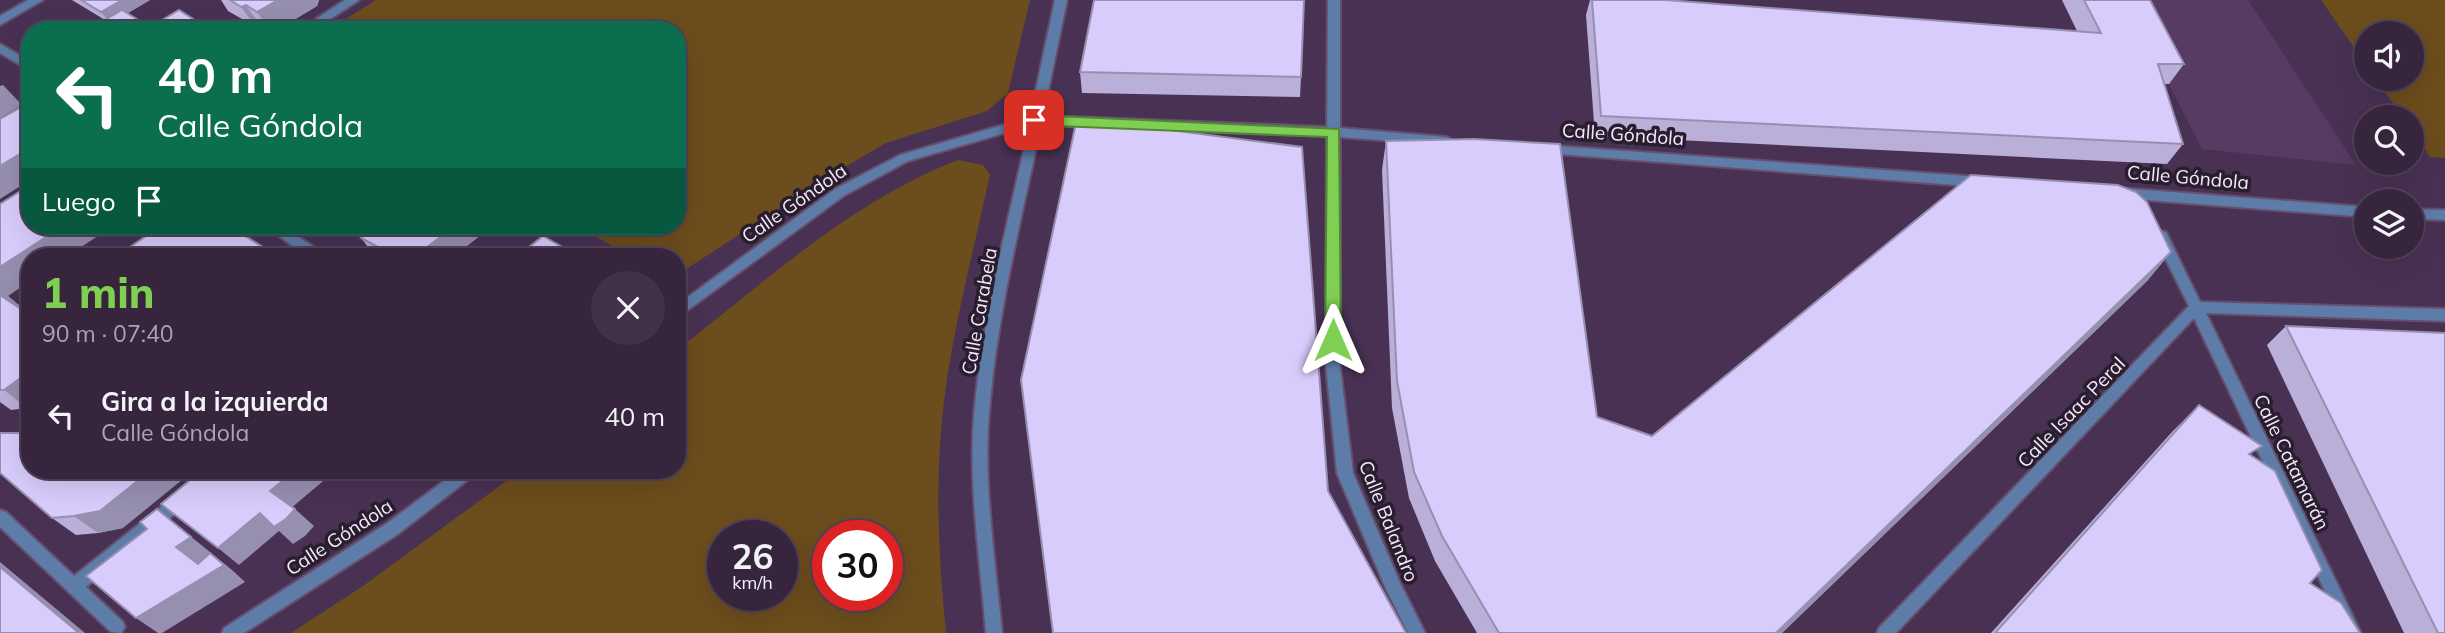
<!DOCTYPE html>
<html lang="es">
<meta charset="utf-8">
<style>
body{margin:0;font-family:Mulish,sans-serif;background:#423149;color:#f1f3f6;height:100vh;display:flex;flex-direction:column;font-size:26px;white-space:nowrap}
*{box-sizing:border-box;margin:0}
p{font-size:23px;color:#aaa5b0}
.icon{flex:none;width:38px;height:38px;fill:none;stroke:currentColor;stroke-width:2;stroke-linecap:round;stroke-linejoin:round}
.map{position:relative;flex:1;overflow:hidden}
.details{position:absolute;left:21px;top:248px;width:665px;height:231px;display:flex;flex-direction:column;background:#37253e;border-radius:28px;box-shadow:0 7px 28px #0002,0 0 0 2px #514258}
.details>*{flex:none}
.guide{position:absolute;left:21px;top:21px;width:665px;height:214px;border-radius:28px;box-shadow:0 7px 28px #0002,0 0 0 2px #514258;background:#0b6e4f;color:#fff;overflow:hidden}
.tools{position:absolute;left:2354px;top:21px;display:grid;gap:14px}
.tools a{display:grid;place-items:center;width:70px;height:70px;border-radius:50%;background:#37253e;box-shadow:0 7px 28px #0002,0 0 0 2px #514258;font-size:35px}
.speed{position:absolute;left:707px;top:520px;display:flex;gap:14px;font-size:35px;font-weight:700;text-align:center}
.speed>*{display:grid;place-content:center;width:91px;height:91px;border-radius:50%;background:#37253e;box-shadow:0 7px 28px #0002,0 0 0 2px #514258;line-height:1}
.speed small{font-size:18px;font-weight:400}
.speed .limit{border:10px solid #d22;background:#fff;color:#111}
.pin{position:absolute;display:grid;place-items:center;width:60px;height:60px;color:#fff;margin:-30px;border-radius:14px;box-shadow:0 4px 10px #0006}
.me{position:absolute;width:77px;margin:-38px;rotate:0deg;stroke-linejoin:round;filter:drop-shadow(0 0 5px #0008)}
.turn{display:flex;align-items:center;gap:24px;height:147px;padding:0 21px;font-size:32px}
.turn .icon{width:91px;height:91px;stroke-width:2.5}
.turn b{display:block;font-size:49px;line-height:60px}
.then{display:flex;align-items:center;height:66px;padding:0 21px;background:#0003;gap:14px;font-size:26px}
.round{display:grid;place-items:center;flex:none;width:74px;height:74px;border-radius:37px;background:#423149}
.overview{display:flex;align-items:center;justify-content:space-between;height:119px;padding:0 21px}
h1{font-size:42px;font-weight:800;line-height:52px;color:#7fd052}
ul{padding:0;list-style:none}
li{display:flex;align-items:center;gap:21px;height:98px;padding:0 21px}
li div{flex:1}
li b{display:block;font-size:26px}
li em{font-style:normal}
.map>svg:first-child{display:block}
.built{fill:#583b62}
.green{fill:#6c4d1d;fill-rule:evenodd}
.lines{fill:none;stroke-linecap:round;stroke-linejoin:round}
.minor-casing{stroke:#654e6e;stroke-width:4}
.minor{fill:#5d7ca7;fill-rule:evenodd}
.wall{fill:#baafd9}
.shaded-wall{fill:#978fb0}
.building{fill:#d8ccfc;stroke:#978fb0;stroke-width:2}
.route{fill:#7fd052;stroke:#538735;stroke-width:2}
.labels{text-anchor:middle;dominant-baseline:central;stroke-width:7;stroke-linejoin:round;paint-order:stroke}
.street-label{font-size:19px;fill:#f6e7fd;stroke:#291e2d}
</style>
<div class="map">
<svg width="2445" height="633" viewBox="0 0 2445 633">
<rect width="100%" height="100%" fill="#493153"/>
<!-- built -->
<polygon class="built" points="2126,0 2248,0 2356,165 2202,149"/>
<!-- green -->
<g class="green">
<polygon points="376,0 1030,0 1008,93 987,111 886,143 831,175 677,275 677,257 633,257 576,226 677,226 677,30 328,30"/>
<polygon points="2321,0 2445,0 2445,158 2430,157 2412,130 2412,117 2403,117 2376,79 2412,79 2412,33 2366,33 2366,65"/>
<path d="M958 160 983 165 990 174C973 255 950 337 942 420 935 491 939 562 946 633H291L363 586 520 471H677V350C766 281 852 201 958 160ZM723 536H782V595H723ZM828 536H887V595H828Z"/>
</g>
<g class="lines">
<!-- minor casing -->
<g class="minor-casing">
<g id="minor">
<polygon points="28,0 43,0 0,25 0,16"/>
<polygon points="345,0 359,0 314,30 299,30"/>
<path d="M1055 0H1067L1043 116 1327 127 1328 0H1340V128L1447 137 1453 141 1447 145 1340 137V366L1353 473 1400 583 1425 633H1408L1385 587 1337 473 1326 366 1327 136 1041 125C1022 217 998 310 990 403 982 479 995 557 1002 633H986C980 557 967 480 975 404 984 310 1009 218 1029 126L908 161 845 195 677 318V305L835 189 900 155 1030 117Z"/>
<polygon points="0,44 30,61 30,71 0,53"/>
<polygon points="1544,145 1981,177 1987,182 1981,187 1544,153 1538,149"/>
<polygon points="2120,188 2366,207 2366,217 2120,198 2114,193"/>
<polygon points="2412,209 2445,210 2445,220 2412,219"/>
<polygon points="265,226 282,226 323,253 325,257 308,257"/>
<polygon points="2161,231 2166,232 2200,302 2445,309 2445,321 2206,313 2361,633 2345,633 2194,318 1896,633 1877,633 1879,628 2189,306 2154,236"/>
<polygon points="457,471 476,471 473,476 398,534 244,633 222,633 224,628 386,524"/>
<polygon points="183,491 188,493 191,498 188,503 86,587 123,622 125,627 121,633 111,632 0,527 0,510 6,512 74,576 178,493"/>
</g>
</g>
<!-- minor -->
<use href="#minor" class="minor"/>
</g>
<!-- wall -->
<g class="wall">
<polygon points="72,0 150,0 128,13 150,27 87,30 105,20"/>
<polygon points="221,0 319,0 317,6 277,30 267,30 260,25 256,27 228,11"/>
<polygon points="1590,0 1666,0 2077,31 2062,0 2150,0 2184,64 2169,84 2164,84 2183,144 2167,164 1595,136 1586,15"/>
<polygon points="1080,72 1301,77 1300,97 1082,93"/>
<polygon points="1386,141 1597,417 1652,436 2171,252 2147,281 1782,633 1477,633 1435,561 1409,498 1392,408 1382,170"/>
<polygon points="0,204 8,296 21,307 20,309 27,408 11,410 0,402"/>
<polygon points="352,226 484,226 487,230 453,257 376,257 361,238 365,235"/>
<polygon points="2286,326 2445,633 2404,633 2267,345"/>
<polygon points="2199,405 2251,455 2310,583 2360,633 1991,633 2172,432"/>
<polygon points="0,473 123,528 98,533 76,535 52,518"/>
</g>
<!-- shaded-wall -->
<g class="shaded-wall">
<polygon points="122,0 150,0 111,23 101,12"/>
<polygon points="278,0 319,0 317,6 277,30 270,30 257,12"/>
<polygon points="246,5 260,25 256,27 241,7"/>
<polygon points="3,85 22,105 0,118 0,86"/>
<polygon points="30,148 30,180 0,199 0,166"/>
<polygon points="63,226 113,226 66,257 30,257 30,281 8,296 21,307 17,311 0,296 0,267"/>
<polygon points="455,226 484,226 487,230 453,257 414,257"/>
<polygon points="2171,252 2147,281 1782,633 1776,633"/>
<polygon points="30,371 30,407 27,408 4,390"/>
<polygon points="150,471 193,471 123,528 98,533 74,516"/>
<polygon points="295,471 356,471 328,477 290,509 270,491"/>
<polygon points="157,509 232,570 245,582 162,633 158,633 136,618 198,564 176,547"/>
<polygon points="295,509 314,526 305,536 293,544 279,531 239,565 218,548 260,513"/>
<polygon points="0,562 85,633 79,633 0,567"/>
</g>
<!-- building -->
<g class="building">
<polygon points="81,0 122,0 101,12"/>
<polygon points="230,0 278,0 257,12 246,5 241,7"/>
<polygon points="1094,0 1304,0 1301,77 1080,72"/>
<polygon points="1592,0 1666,0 2101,33 2084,0 2150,0 2184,64 2158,64 2183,144 1601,116"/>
<polygon points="122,10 150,27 179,10 210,30 87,30"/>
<polygon points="30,102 30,148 0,166 0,119"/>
<polygon points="1077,118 1302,147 1328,491 1406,633 1053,633 1021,380"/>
<polygon points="1474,139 1560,144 1597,417 1652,436 1971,175 2118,185 2136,192 2147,202 2171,252 1776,633 1499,633 1442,536 1414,472 1397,381 1386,141"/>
<polygon points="30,185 30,226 63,226 0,267 0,204"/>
<polygon points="161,226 229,226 279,257 115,257"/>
<polygon points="368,226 455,226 414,257 397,257 361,238 373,229"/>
<polygon points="543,236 580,257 516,257"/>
<polygon points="0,295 30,315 30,371 4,390 0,390"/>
<polygon points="2286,326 2445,333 2445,633 2438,633"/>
<polygon points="2199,405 2262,446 2249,454 2275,471 2322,570 2310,583 2341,603 2360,633 1995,633"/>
<polygon points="0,433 30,433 30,471 150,471 100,511 74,516 52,518 0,473"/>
<polygon points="201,471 295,471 270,491 295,509 286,519 274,527 260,513 218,548 161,504"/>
<polygon points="157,509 191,537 176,547 198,564 210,553 224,565 136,618 86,576 147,529 140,522"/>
<polygon points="0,567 79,633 0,633"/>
</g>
<!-- route -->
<polygon class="route" points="1034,115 1339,129 1341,340 1339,345 1328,345 1325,340 1327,137 1034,125 1027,120"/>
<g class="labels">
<!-- street labels -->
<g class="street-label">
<text transform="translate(1623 134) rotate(4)">Calle Góndola</text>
<text transform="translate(2188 177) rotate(5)">Calle Góndola</text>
<text transform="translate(794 203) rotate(-35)">Calle Góndola</text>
<text transform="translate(979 311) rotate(-80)">Calle Carabela</text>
<text transform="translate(2071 412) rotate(-46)">Calle Isaac Peral</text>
<text transform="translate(2292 462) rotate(64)">Calle Catamarán</text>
<text transform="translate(1389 521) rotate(68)">Calle Balandro</text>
<text transform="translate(339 537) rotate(-33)">Calle Góndola</text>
</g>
</g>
</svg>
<div class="tools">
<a><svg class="icon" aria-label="sound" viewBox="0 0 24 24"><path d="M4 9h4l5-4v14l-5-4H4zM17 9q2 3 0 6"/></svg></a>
<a><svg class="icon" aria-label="search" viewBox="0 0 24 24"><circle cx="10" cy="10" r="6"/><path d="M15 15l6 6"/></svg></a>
<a><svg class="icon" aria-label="layers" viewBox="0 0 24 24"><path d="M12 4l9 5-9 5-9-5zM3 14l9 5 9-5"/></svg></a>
</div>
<div class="speed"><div>26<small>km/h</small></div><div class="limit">30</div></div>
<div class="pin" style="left:1034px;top:120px;background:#d93025"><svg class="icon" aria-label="arrive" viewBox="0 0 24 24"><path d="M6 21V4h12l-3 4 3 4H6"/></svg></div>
<svg class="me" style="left:1333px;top:340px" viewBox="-20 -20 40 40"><path d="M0-17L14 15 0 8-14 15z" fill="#7fd052" stroke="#fff" stroke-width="4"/></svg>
<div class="guide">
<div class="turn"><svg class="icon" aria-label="left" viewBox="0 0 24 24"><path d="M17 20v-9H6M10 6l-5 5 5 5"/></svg><div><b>40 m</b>Calle Góndola</div></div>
<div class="then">Luego<svg class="icon" aria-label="arrive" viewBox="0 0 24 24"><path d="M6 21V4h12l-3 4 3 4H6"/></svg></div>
</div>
<section class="details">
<div class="overview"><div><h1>1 min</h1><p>90 m · 07:40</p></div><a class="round"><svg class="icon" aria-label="close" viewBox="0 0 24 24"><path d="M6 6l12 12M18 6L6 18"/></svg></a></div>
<ul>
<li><svg class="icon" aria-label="left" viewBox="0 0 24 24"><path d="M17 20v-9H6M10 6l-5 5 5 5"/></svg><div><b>Gira a la izquierda</b><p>Calle Góndola</p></div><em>40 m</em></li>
</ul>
</section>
</div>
